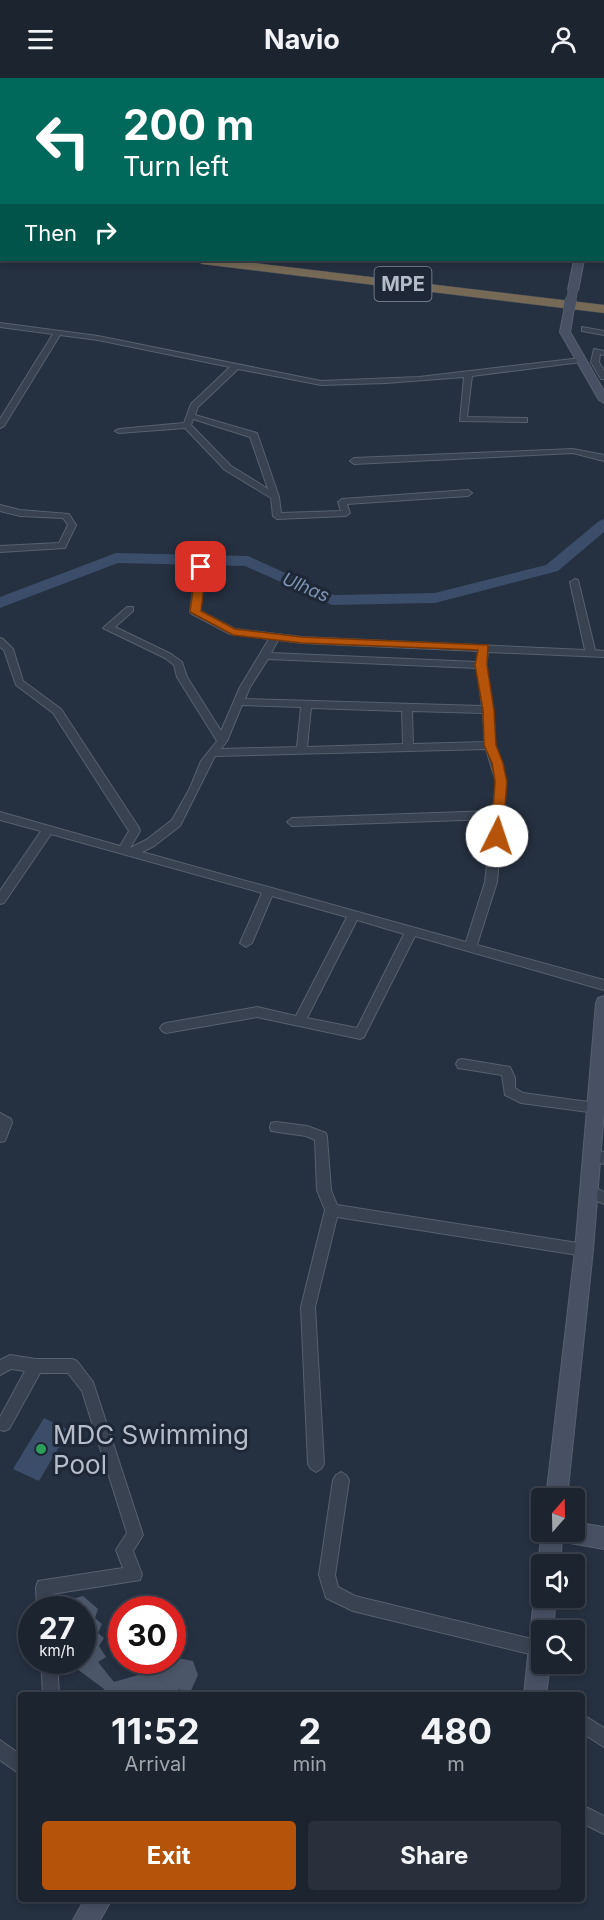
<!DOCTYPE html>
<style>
body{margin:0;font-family:Inter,sans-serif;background:#29303c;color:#f1f3f6;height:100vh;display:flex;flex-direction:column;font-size:22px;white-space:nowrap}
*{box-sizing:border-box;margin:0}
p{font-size:20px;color:#a0a4ab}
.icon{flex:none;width:33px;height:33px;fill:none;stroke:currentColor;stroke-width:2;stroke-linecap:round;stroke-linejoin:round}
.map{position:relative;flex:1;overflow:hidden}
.details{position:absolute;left:18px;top:1614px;width:567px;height:210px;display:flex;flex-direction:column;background:#1c2430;border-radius:6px;box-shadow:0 3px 9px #0003,0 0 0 2px #3a414c}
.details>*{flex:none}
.hud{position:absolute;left:0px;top:0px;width:604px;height:183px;box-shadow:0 3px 9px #0003,0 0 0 2px #3a414c;background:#00695c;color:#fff;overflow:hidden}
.needle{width:39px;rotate:20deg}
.tools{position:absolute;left:531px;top:1410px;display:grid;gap:12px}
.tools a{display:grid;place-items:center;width:54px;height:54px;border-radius:6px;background:#1c2430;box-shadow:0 3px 9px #0003,0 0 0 2px #3a414c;font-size:30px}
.speed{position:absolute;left:18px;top:1518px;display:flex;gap:12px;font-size:30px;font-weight:700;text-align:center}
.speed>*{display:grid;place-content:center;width:78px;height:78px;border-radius:50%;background:#1c2430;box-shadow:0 3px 9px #0003,0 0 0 2px #3a414c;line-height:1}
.speed small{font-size:15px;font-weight:400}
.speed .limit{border:9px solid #d22;background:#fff;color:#111}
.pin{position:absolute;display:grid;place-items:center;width:51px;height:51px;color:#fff;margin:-26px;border-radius:12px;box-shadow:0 3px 9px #0006}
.me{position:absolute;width:66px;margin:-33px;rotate:4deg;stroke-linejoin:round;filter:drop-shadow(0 0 4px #0008)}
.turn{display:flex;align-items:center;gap:21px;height:126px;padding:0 24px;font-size:27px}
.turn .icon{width:78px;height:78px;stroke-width:2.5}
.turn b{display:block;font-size:42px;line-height:51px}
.then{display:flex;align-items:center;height:57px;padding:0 24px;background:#0003;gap:12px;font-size:22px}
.eta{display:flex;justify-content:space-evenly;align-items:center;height:102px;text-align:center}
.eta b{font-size:36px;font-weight:700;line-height:42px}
.cta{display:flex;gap:12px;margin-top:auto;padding:12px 24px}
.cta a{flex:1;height:69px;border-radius:6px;background:#b45309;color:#fff;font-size:24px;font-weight:700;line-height:69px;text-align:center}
.cta a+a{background:#29303c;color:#f1f3f6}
header{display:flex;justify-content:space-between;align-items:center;height:78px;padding:0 24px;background:#1c2430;font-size:27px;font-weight:700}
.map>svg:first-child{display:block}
.green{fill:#273d41}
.water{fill:#3b4d69}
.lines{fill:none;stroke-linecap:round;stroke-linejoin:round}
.river{fill:#3b4d69;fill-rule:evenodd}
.building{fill:#4b5769}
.street-casing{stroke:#57606d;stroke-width:2}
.secondary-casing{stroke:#57606d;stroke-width:2}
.highway-casing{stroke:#444d5a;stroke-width:1}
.street{fill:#394250;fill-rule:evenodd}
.secondary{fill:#475163;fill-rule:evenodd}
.highway{fill:#766a56;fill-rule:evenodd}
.secondary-bridge-far1-casing{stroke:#57606d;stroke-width:10;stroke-linecap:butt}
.secondary-bridge-casing{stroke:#57606d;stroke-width:12;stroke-linecap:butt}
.secondary-bridge-far1{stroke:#475163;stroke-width:9}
.secondary-bridge{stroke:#475163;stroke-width:11}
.route{fill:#b45309;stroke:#753606;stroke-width:1.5}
.leisure-dot{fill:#2e9e5b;stroke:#1e2735;stroke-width:2}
.labels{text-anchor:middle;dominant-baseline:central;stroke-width:6;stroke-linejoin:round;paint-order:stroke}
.far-water-label{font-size:18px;font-style:italic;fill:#7d92b2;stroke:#1e2735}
.shield{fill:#1e2735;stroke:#88909d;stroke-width:1.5}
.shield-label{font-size:20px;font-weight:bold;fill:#b6bdca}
.near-poi-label{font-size:26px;fill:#b6bdca;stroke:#1e2735;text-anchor:start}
</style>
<header><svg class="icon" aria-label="menu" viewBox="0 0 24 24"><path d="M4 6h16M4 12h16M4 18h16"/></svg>Navio<svg class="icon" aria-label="person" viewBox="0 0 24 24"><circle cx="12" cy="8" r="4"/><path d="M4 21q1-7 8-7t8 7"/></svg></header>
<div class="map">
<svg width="604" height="1842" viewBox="0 0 604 1842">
<rect width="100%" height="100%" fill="#253040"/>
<!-- green -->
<polygon class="green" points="0,0 268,0 2,2 0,15"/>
<!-- water -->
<polygon class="water" points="44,1340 69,1352 39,1403 13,1391"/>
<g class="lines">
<!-- river -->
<polygon class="river" points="604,441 604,454 558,493 435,525 332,527 245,488 118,485 0,530 0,519 116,475 248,478 334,517 435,515 546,487 599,443"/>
</g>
<!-- building -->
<polygon class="building" points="83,1518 98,1531 95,1540 102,1546 98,1555 104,1560 99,1568 106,1579 98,1584 114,1604 138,1597 147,1582 172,1582 172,1579 193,1583 198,1597 189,1617 179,1611 175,1617 105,1617 104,1611 65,1582 82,1582 82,1532 63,1532 69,1522"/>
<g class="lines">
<!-- street casing -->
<g class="street-casing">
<g id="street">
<polygon points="324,0 330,0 322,2"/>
<polygon points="362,0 375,2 364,2"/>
<rect x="603" y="137" width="1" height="4"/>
<path d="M0 245 98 258 321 303 419 299 581 280 585 282 581 284 472 298 467 339 527 340V344H524L460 343 464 299 386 305 321 307 238 291 198 329 195 337 257 355 279 419 281 435 341 433 338 424 342 421 468 412 472 415 468 418 347 426 350 435 346 438 277 441 273 438 271 420 225 392 185 350 119 355 115 353 119 351 184 345 191 326 230 289 98 262 60 257 4 348 0 350V341L53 256 0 249ZM193 341 250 359 268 411 231 388 191 347Z"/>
<polygon points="582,249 604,253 604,257 582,253"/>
<polygon points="594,271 604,273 604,277 600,276 599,284 604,293 604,301 601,301 591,284"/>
<polygon points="573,371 604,377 604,383 573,375 354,386 350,383 354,380"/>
<polygon points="0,427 20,432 69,436 76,447 65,470 0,474 0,468 59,465 68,447 63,440 20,438 0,433"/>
<path d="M201 486 206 489 200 533 235 551 302 559 585 572 570 504 575 501 578 502 595 572 604 573V579L488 574 486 587 493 632 495 667 502 685 506 704 497 804 477 867 604 902V912L415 858 364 959 360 961 257 939 166 955 162 953 160 950 162 947 166 945 257 929 296 938 347 839 272 818 252 865 246 869 240 865 262 815 51 756 4 825 0 826V813L41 753 0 742V734L120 768 129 753 53 635 16 607 4 572 0 569V560L3 561 13 571 23 603 61 631 139 750 140 753 130 770 146 762 172 742 190 710 201 683 217 663 177 599 174 587 165 580 103 550 127 529H133V533L115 549 171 576 182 584 187 599 221 653 240 609 269 561 230 556 192 536 190 534 196 489ZM278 562 302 565 478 573 477 584 271 575ZM268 581 477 590 482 628 245 621 250 609ZM242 627 301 629 297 669 221 671 227 663ZM311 630 402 633 403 666 307 669ZM412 633 483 635 485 664 413 666ZM486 671 496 704 493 733 292 740 287 744 292 748 492 741 485 804 466 864 142 774 154 768 180 748 215 678ZM357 842 404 856 357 950 307 940Z"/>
<polygon points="462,981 510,989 515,1000 515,1010 523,1015 596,1025 601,1026 602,1030 601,1034 596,1035 521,1025 505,1017 502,997 458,990 456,986 458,982"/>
<polygon points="0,1035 11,1041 12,1045 5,1063 0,1064"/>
<polygon points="276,1044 307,1048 326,1055 327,1059 331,1112 337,1127 584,1166 589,1168 591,1172 589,1176 584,1178 337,1139 315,1229 324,1386 321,1391 316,1394 311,1391 308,1386 301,1229 325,1132 317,1112 315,1062 306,1058 271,1053 270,1049 271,1045"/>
<polygon points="592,1072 604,1074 604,1086 587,1082 585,1078 587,1074"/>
<polygon points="589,1107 604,1114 604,1126 584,1117 582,1113 584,1109"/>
<polygon points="10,1277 36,1281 72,1281 77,1283 93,1304 143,1457 133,1473 142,1496 140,1502 52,1516 53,1532 37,1532 36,1509 38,1503 123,1490 116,1472 127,1455 82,1313 68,1295 40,1295 9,1351 4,1353 0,1352 0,1339 25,1293 11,1291 0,1297 0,1282"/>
<polygon points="341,1394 346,1397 349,1402 335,1497 338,1509 355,1518 540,1563 542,1579 353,1533 326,1520 319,1497 333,1402 336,1397"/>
<polygon points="41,1582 57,1582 59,1617 43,1617"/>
<polygon points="582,1636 604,1650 604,1669 582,1655"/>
<polygon points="0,1662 21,1677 21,1697 0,1682"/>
<polygon points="582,1727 604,1738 604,1756 582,1745"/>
</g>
</g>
<!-- secondary casing -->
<g class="secondary-casing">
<g id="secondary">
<polygon points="604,76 604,87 603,88 603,77"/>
<polygon points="574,182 584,182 578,212 573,215 568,212"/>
<polygon points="565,228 574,230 570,254 604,313 604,325 599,322 560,254"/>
<polygon points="604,918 604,1033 593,1172 567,1420 546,1420 575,1172 596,925 598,920"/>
<polygon points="574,1444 604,1449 604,1471 570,1465 562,1461 560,1486 542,1486 541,1494 538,1486 542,1454 574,1454"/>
<polygon points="542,1510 542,1520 556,1520 553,1552 542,1552 542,1586 550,1586 546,1617 524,1617 534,1520 537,1512"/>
<polygon points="85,1821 112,1821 100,1842 73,1842"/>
</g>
</g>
<!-- highway casing -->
<g class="highway-casing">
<g id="highway">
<polygon points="0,157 2,158 2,166 0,165"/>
<polygon points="196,182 228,182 604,227 604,235 202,186"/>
</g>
</g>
<!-- street -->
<use href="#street" class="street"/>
<!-- secondary -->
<use href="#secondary" class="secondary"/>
<!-- highway -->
<use href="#highway" class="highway"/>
<!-- secondary-bridge-far1 casing -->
<g class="secondary-bridge-far1-casing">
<polyline id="secondary-bridge-far1" points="571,223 573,212"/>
</g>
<!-- secondary-bridge casing -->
<g class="secondary-bridge-casing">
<polyline id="secondary-bridge" points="569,230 571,221"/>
</g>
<!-- secondary-bridge-far1 -->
<use href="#secondary-bridge-far1" class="secondary-bridge-far1"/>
<!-- secondary-bridge -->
<use href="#secondary-bridge" class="secondary-bridge"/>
</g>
<!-- route -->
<polygon class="route" points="201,486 206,489 201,533 235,551 302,559 488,567 487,587 494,632 496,667 503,685 507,704 502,762 493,762 491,758 495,704 492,685 484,667 483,632 475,587 478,572 302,565 233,557 190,534 196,489"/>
<!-- markers -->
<circle class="leisure-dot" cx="41" cy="1371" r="6"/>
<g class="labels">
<!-- far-water labels -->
<g class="far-water-label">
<text transform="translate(306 509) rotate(23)">Ulhas</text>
</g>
<!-- shield labels -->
<rect class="shield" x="374.5" y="189" width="57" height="34" rx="4.5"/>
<g class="shield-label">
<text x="403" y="206">MPE</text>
</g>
<!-- near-poi labels -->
<g class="near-poi-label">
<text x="53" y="1356">MDC Swimming<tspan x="53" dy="30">Pool</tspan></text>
</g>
</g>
</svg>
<div class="tools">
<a><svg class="needle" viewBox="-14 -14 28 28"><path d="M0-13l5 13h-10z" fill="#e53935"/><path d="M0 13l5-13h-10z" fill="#a0a4ab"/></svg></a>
<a><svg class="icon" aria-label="sound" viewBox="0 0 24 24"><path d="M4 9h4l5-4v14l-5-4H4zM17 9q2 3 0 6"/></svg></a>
<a><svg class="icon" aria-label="search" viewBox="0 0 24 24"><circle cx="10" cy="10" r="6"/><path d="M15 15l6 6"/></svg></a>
</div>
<div class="speed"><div>27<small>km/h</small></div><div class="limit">30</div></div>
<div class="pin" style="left:201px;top:489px;background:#d93025"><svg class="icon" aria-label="arrive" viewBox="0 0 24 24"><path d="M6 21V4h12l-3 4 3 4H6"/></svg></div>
<svg class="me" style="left:497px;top:758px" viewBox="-20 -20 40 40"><circle r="19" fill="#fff"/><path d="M0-13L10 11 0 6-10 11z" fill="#b45309"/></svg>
<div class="hud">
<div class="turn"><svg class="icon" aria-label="left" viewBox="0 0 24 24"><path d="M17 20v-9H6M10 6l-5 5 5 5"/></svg><div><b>200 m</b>Turn left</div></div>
<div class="then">Then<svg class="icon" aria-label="right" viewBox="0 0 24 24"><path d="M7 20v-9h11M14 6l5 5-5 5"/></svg></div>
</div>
<section class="details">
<div class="eta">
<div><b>11:52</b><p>Arrival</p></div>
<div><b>2</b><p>min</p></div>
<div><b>480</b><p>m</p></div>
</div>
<div class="cta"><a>Exit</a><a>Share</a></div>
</section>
</div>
